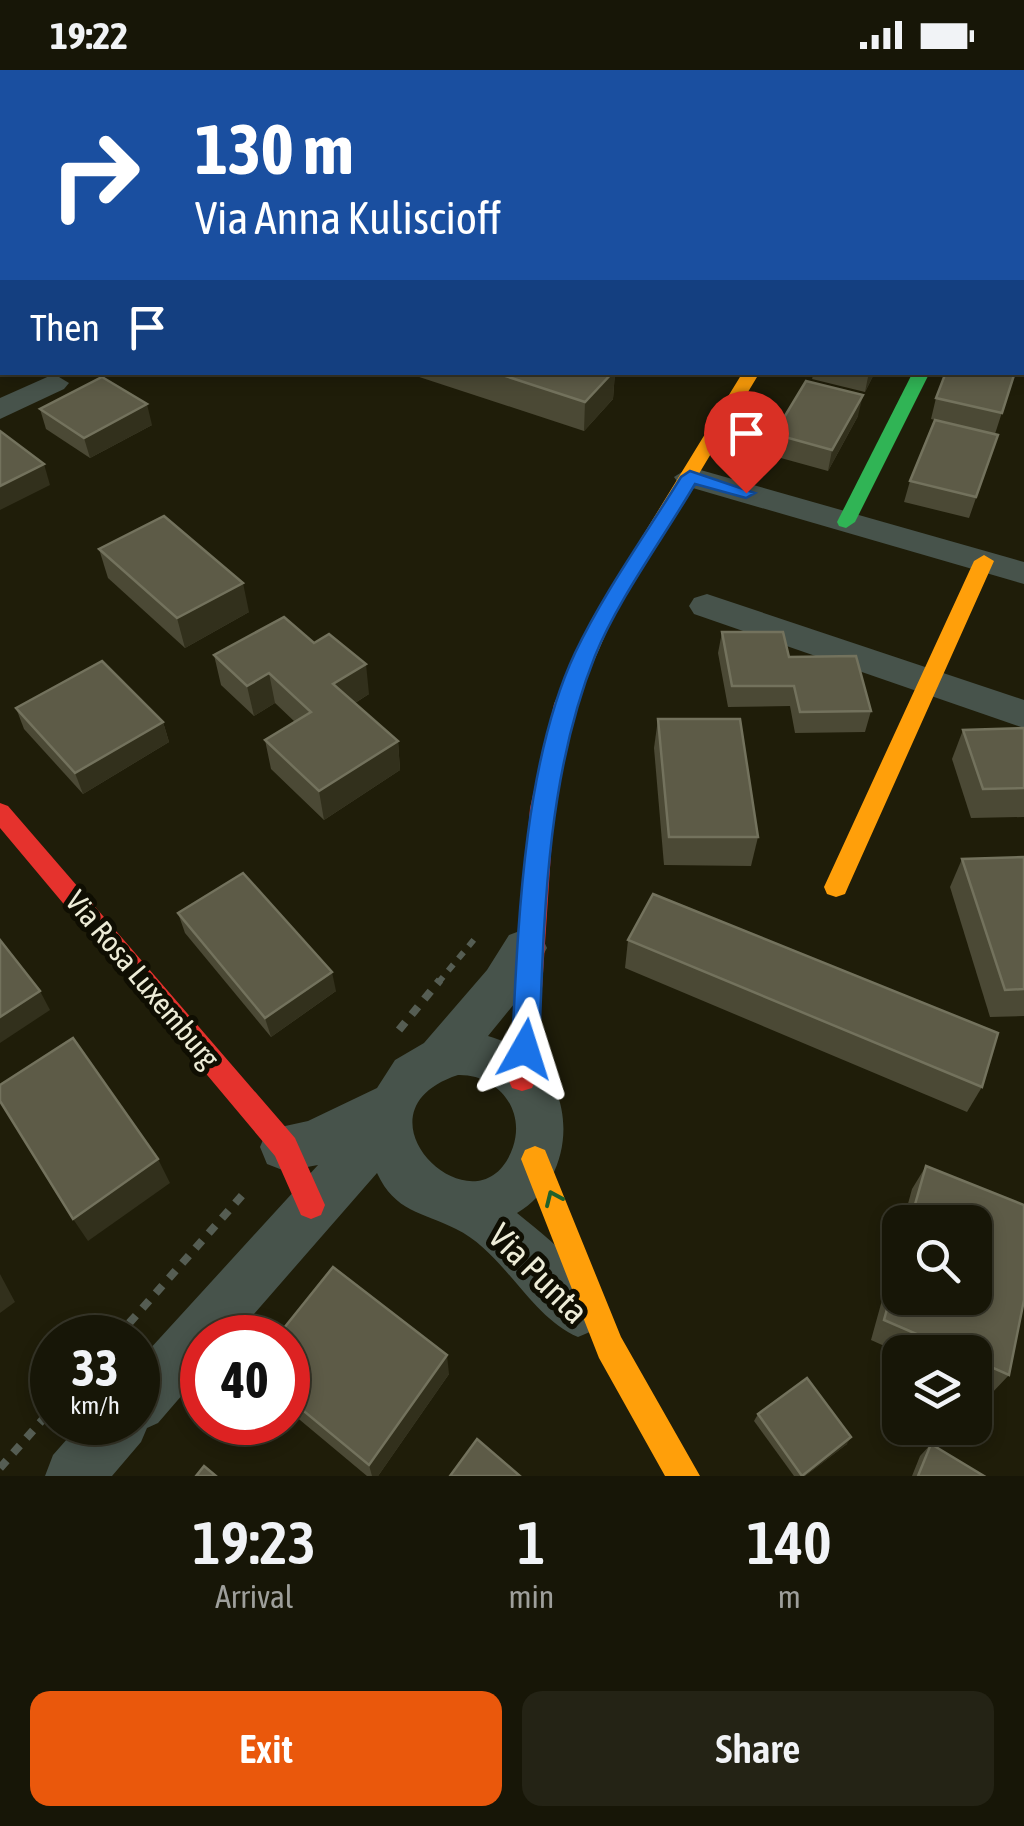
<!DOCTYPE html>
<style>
body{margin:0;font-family:"Asap Condensed",sans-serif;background:#242315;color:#f1f3f6;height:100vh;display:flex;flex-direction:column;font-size:38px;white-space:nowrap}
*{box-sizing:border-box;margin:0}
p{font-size:32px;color:#9e9f9b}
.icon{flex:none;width:55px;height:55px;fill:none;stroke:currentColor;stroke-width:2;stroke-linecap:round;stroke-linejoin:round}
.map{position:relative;height:1406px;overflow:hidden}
.panel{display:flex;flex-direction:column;background:#171607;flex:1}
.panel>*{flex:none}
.banner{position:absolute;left:0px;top:0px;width:1025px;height:305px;box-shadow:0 5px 15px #0003,0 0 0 2px #363528;background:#1a4fa0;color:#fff;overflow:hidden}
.tools{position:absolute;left:882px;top:1135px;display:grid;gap:20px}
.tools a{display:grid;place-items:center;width:110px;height:110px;border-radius:20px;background:#171607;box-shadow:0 5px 15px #0003,0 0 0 2px #363528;font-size:50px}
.speed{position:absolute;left:30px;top:1245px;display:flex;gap:20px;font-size:50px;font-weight:700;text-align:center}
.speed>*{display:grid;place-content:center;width:130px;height:130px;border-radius:50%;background:#171607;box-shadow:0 5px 15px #0003,0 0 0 2px #363528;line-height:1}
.speed small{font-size:25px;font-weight:400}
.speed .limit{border:15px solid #d22;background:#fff;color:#111}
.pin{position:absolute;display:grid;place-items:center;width:85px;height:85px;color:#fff;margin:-102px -42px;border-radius:50% 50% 50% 0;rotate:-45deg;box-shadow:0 0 10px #0007}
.pin .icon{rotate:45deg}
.me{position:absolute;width:110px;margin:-55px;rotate:6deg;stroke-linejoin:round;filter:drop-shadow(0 0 8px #0008)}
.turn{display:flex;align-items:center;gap:35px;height:210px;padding:0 30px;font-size:45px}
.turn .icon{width:130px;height:130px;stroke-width:2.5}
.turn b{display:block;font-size:70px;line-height:85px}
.then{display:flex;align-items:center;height:95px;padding:0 30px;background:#0003;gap:20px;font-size:38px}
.eta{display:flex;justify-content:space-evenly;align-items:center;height:170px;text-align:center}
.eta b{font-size:60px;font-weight:600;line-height:70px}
.primary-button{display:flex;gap:20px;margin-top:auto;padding:20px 30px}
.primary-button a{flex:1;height:115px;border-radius:20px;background:#ea580c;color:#fff;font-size:40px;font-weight:600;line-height:115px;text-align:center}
.primary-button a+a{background:#242315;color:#f1f3f6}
.status{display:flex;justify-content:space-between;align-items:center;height:70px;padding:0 50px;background:#171607;direction:ltr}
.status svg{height:28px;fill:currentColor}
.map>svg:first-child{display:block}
.green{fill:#491e02}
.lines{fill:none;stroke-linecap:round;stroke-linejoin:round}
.path-far2{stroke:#555d53;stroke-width:4;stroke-dasharray:5 5;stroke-linecap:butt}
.path-far1{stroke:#555d53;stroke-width:6;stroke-dasharray:8 8;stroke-linecap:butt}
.path{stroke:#555d53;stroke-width:8;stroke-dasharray:10 10;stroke-linecap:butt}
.street{fill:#47534b;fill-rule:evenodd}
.fast{fill:#30b455;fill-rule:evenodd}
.slow{fill:#ff9f0a;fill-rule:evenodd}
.jam{fill:#e5322d;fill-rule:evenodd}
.wall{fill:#4b4935}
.shaded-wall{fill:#32301c}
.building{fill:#5d5b47;stroke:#73725d;stroke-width:2.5}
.oneway{stroke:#20612c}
.route{fill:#1a73e8;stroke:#114b97;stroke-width:2.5}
.labels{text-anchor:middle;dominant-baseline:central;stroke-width:10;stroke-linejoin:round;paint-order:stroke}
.street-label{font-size:30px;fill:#edecd7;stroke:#0f0e02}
.near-street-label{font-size:35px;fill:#edecd7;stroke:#0f0e02}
</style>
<div class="status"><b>19:22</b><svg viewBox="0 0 49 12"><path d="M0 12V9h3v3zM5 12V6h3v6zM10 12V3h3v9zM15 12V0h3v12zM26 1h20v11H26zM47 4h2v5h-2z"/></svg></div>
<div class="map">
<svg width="1024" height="1406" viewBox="0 0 1024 1406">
<rect width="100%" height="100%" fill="#1f1d09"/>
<!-- green -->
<polygon class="green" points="157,0 827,0 829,2 164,2"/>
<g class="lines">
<!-- path-far2 -->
<polyline class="path-far2" points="135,0 144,2"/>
<!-- path-far1 -->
<polyline class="path-far1" points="438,913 477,866"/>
<!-- path -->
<g class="path">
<polyline points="399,960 440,910"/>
<polyline points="116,1268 246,1121"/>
<polyline points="0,1398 52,1339"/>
</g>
<!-- street -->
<g class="street">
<polygon points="39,0 67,0 69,2 41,2"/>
<polygon points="834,0 856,0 857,2 836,2"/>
<rect x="1022" y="202" width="2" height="16"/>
<polygon points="54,304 69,313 64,319 0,349 0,328"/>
<polygon points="690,397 1024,492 1024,514 679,414 674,407"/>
<polygon points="707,524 1024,630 1024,658 694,544 689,536 694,528"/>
<path d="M525 859 541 865 547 878 519 928 488 966C503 971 518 976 531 986 580 1028 572 1111 517 1143 550 1170 589 1200 605 1240L597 1259 578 1267C531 1248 504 1182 456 1159 422 1142 395 1142 377 1103L233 1268H202V1302L158 1353 147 1358 141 1372 112 1406H45L53 1385 82 1352H138V1292L318 1095 285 1101 267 1094 260 1077 267 1060 308 1051 377 1018 395 990 424 973 487 900 509 865ZM458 1005C496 1004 526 1038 513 1077 480 1172 342 1043 458 1005Z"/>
</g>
<!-- fast -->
<polygon class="fast" points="913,302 930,302 855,452 846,458 839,456 837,452"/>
<!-- slow -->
<g class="slow">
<polygon points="743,302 760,302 613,547 573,639 557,639 554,634 593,547"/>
<polygon points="984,485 994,491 848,817 845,824 836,827 827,824 824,817 974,491"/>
<polygon points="535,1076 545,1080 621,1267 700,1406 665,1406 599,1288 521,1089 525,1080"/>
</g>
<!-- jam -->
<g class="jam">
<polygon points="565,626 576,634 554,738 536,1009 532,1018 522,1021 512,1018 508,1009 530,738 554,634"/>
<polygon points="0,733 8,736 295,1068 325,1135 321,1145 311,1149 301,1145 275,1086 0,758"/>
</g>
</g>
<!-- wall -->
<g class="wall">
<rect x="1022" y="42" width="2" height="94"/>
<polygon points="404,302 615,302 613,329 584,361"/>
<polygon points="814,302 875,302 865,322 812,309"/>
<polygon points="1015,302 995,364 998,365 969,448 904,432 910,411 935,350 931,349 936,328"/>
<polygon points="40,339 152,355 90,388 46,359"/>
<polygon points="858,346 828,401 770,385 774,364"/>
<polygon points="99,479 249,542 185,578 108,508"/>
<polygon points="722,562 789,587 871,641 865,662 795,663 790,636 728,637 718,583"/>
<polygon points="214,585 369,624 355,633 398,671 400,700 324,750 271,699 265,670 295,652 275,633 254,646 221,615"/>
<polygon points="16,638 163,652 169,672 83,724 24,659"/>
<polygon points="658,649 758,767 751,796 664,795 654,678"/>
<polygon points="1024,658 1024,747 971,748 952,689 963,660"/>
<polygon points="1024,787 1024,946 990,947 950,817 962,789"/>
<polygon points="178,843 336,921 271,967 185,863"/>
<polygon points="628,870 982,1017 967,1042 625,898"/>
<polygon points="926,1096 1024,1135 1024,1230 1009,1305 991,1324 975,1317 975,1282 900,1283 871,1270 900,1165 900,1228 975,1228 975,1152 903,1152 912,1119"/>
<polygon points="288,1268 449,1304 378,1406 367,1406 288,1340"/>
<polygon points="758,1344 847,1374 805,1406 794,1406 754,1351"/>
<polygon points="931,1374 984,1406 912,1406 920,1386"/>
</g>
<!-- shaded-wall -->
<g class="shaded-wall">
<polygon points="613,302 615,302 613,329 584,361 585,332"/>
<polygon points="869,302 875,302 865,322"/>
<polygon points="863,325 858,346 828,401 832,380"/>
<polygon points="147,334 152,355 90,388 84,368"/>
<polygon points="44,394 50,415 0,440 0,416"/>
<polygon points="243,513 249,542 185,578 177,548"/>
<polygon points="366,594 369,624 337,644 333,614"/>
<polygon points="269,603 275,633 254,646 247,616"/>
<polygon points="163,652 169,672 83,724 75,703"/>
<polygon points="398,671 400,700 324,750 319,721"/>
<polygon points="332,902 336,921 271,967 265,948"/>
<polygon points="40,921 50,940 0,973 0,947"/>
<polygon points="158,1089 170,1113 88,1171 73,1149"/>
<polygon points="0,1204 15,1232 0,1243"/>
<polygon points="447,1285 449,1304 378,1406 372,1406 369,1395"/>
<polygon points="851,1367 847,1374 805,1406 802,1406"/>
</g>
<!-- building -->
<g class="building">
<rect x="1022" y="42" width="2" height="24"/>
<rect x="1022" y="83" width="2" height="24"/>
<polygon points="1022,140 1024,141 1024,166 1022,166"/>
<polygon points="1022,216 1024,216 1024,247 1022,246"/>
<polygon points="493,302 613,302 585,332"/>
<polygon points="946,302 1015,302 1002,343 936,328"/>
<polygon points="102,307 147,334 84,368 40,339"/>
<polygon points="806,311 863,325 832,380 774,364"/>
<polygon points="935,350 998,365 976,427 910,411"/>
<polygon points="0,361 44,394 0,416"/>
<polygon points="164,446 243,513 177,548 99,479"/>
<polygon points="284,547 314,573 329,564 366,594 333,614 398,671 319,721 265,670 311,642 269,603 247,616 214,585"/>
<polygon points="722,562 783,562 789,587 856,586 871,641 800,642 794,616 732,616"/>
<polygon points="102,591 163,652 75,703 16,638"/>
<polygon points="658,649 740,649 758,767 669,767"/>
<polygon points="1024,658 1024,718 983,719 963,660"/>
<polygon points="1024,787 1024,919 1005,920 962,789"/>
<polygon points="243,803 332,902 265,948 178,843"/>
<polygon points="653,824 998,963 982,1017 628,870"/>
<polygon points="0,870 40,921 0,947"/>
<polygon points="73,968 158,1089 73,1149 0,1031 0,1015"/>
<polygon points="926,1096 1024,1135 1024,1230 1009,1305 975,1290 975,1282 958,1282 884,1250 900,1192 900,1228 975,1228 975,1152 910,1152"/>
<polygon points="333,1197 447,1285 369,1395 288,1328 288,1268 276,1268"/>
<polygon points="807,1308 851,1367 802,1406 758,1344"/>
<polygon points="477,1369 520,1406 450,1406"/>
<polygon points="931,1374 984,1406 918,1406"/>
<polygon points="204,1396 216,1406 196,1406"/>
</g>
<!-- one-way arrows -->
<defs><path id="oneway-chevron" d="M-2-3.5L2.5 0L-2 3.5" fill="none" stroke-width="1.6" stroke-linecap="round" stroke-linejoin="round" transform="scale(2.5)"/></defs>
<use class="oneway" href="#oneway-chevron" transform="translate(553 1128) rotate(-114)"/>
<!-- route -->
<path class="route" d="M690 401 755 423 746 428 695 414C664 467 617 531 595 586 546 708 544 849 539 979L535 987 525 991 516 987 512 979C518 857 523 694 575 583 604 522 646 464 681 407Z"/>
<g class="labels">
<!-- street labels -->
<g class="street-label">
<text transform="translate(143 909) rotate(50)">Via Rosa Luxemburg</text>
</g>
<!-- near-street labels -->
<g class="near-street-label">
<text transform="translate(539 1203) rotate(45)">Via Punta</text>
</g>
</g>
</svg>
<div class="tools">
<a><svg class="icon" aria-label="search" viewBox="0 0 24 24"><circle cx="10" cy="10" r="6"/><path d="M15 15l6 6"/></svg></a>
<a><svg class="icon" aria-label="layers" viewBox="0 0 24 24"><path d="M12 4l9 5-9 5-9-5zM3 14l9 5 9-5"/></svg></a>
</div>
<div class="speed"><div>33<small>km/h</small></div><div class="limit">40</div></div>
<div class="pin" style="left:746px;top:423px;background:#d93025"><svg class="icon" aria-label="arrive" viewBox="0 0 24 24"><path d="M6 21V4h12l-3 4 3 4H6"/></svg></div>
<svg class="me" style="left:525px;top:979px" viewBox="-20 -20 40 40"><path d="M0-17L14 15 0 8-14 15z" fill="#1a73e8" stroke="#fff" stroke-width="4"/></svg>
<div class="banner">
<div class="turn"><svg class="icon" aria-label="right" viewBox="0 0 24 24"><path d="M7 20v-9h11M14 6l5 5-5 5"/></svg><div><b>130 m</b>Via Anna Kuliscioff</div></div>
<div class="then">Then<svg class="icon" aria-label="arrive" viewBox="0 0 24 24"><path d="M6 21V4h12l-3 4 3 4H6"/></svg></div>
</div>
</div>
<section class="panel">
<div class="eta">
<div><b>19:23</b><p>Arrival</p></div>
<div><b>1</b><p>min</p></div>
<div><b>140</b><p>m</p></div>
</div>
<div class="primary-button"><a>Exit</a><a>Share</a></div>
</section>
